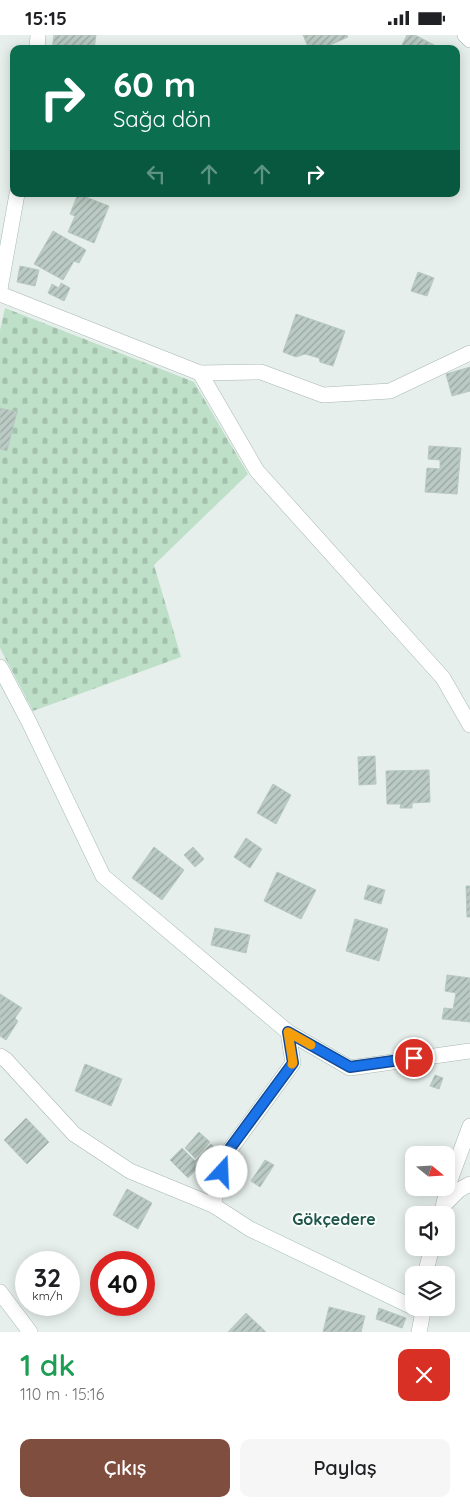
<!DOCTYPE html>
<html lang="tr">
<meta charset="utf-8">
<style>
body{margin:0;font-family:Quicksand,sans-serif;background:#f6f6f6;color:#202124;height:100vh;display:flex;flex-direction:column;font-size:19px;white-space:nowrap}
*{box-sizing:border-box;margin:0}
p{font-size:16px;color:#757577}
.icon{flex:none;width:28px;height:28px;fill:none;stroke:currentColor;stroke-width:2;stroke-linecap:round;stroke-linejoin:round}
.map{position:relative;height:1297px;overflow:hidden}
.details{display:flex;flex-direction:column;background:#fff;flex:1}
.details>*{flex:none}
.hud{position:absolute;left:10px;top:10px;width:450px;height:152px;border-radius:10px;box-shadow:0 2px 12px #0003;background:#0b6e4f;color:#fff;overflow:hidden}
.needle{width:32px;rotate:108deg}
.fabs{position:absolute;left:405px;top:1111px;display:grid;gap:10px}
.fabs a{display:grid;place-items:center;width:50px;height:50px;border-radius:10px;background:#fff;box-shadow:0 2px 12px #0003;font-size:25px}
.speed{position:absolute;left:15px;top:1216px;display:flex;gap:10px;font-size:25px;font-weight:700;text-align:center}
.speed>*{display:grid;place-content:center;width:65px;height:65px;border-radius:50%;background:#fff;box-shadow:0 2px 12px #0003;line-height:1}
.speed small{font-size:12px;font-weight:400}
.speed .limit{border:8px solid #d22;background:#fff;color:#111}
.pin{position:absolute;display:grid;place-items:center;width:42px;height:42px;color:#fff;margin:-21px;border:2px solid #fff;border-radius:50%;box-shadow:0 1px 5px #0007}
.me{position:absolute;width:55px;margin:-28px;rotate:20deg;stroke-linejoin:round;filter:drop-shadow(0 0 4px #0008)}
.turn{display:flex;align-items:center;gap:18px;height:105px;padding:0 20px;font-size:22px}
.turn .icon{width:65px;height:65px;stroke-width:2.5}
.turn b{display:block;font-size:35px;line-height:42px}
.lanes{display:flex;align-items:center;height:48px;padding:0 20px;background:#0003;justify-content:center;gap:25px;direction:ltr}
.lanes .off{opacity:.35}
.round{display:grid;place-items:center;flex:none;width:52px;height:52px;border-radius:10px;background:#f6f6f6}
.summary{display:flex;align-items:center;justify-content:space-between;height:85px;padding:0 20px}
h1{font-size:30px;font-weight:600;line-height:38px;color:#1e9e55}
.button{display:flex;gap:10px;margin-top:auto;padding:10px 20px}
.button a{flex:1;height:58px;border-radius:10px;background:#7f4e3f;color:#fff;font-size:20px;font-weight:600;line-height:58px;text-align:center}
.button a+a{background:#f6f6f6;color:#202124}
.status{display:flex;justify-content:space-between;align-items:center;height:35px;padding:0 25px;background:#fff;direction:ltr}
.status svg{height:14px;fill:currentColor}
.map>svg:first-child{display:block}
.cemetery{fill:url(#cemetery-stones)}
.building{fill:url(#building-hatch);stroke:#b8c9c2}
.lines{fill:none;stroke-linecap:round;stroke-linejoin:round}
.street-casing{stroke:#a8b8b2;stroke-width:16}
.secondary-casing{stroke:#a4bbb3;stroke-width:16}
.street{stroke:#fff;stroke-width:15}
.secondary{stroke:#fff;stroke-width:15}
.route-casing{stroke:#114b97;stroke-width:12}
.route{stroke:#1a73e8;stroke-width:9}
.slow{stroke:#f59e0b;stroke-width:9}
.labels{text-anchor:middle;dominant-baseline:central;stroke-width:4;stroke-linejoin:round;paint-order:stroke}
.quarter-label{font-size:16px;font-weight:bold;fill:#1f5548;stroke:#f7fbf9}
</style>
<div class="status"><b>15:15</b><svg viewBox="0 0 49 12"><path d="M0 12V9h3v3zM5 12V6h3v6zM10 12V3h3v9zM15 12V0h3v12zM26 1h20v11H26zM47 4h2v5h-2z"/></svg></div>
<div class="map">
<svg width="470" height="1297" viewBox="0 0 470 1297">
<defs>
<pattern id="cemetery-stones" width="16" height="16" patternUnits="userSpaceOnUse" patternTransform="scale(1.25)"><rect width="16" height="16" fill="#bfe0c8"/><path d="M2 7V4a2 2 0 0 1 4 0v3zM10 15v-3a2 2 0 0 1 4 0v3z" fill="#a4c1ad"/></pattern>
<pattern id="building-hatch" width="6" height="6" patternUnits="userSpaceOnUse" patternTransform="scale(1.25)"><rect width="6" height="6" fill="#bbcac4"/><path d="M-1 1l2-2M0 6l6-6M5 7l2-2" fill="none" stroke="#98a6a0"/></pattern>
</defs>
<rect width="100%" height="100%" fill="#e6efeb"/>
<!-- cemetery -->
<polygon class="cemetery" points="5,273 194,347 248,439 154,530 181,622 33,676 0,613 0,295"/>
<!-- building -->
<g class="building">
<polygon points="54,0 96,0 94,14 52,14"/>
<polygon points="303,0 347,0 348,2 321,14 309,14"/>
<polygon points="407,0 415,0 436,11 434,14 400,14"/>
<polygon points="78,159 109,171 94,208 68,197 75,181 70,179"/>
<polygon points="53,196 86,215 79,228 74,226 63,245 34,229"/>
<polygon points="20,231 39,235 35,251 17,247"/>
<polygon points="418,237 434,243 427,261 411,256"/>
<polygon points="61,248 70,253 64,266 48,258 52,249 59,253"/>
<polygon points="296,279 345,296 333,331 320,327 319,323 305,319 296,322 283,317"/>
<polygon points="470,332 470,356 452,361 446,339"/>
<polygon points="0,373 17,377 7,416 0,414"/>
<polygon points="429,411 461,413 457,459 425,457 427,433 440,434 440,425 428,424"/>
<polygon points="375,721 376,749 359,750 358,722"/>
<polygon points="429,735 430,767 412,768 412,773 400,773 401,769 387,769 386,736"/>
<polygon points="273,749 291,760 276,789 257,778"/>
<polygon points="246,803 262,814 250,833 234,822"/>
<polygon points="154,812 184,835 162,865 132,843"/>
<polygon points="193,812 204,824 195,832 184,820"/>
<polygon points="277,837 316,855 301,884 264,866"/>
<polygon points="368,850 385,855 381,869 364,864"/>
<polygon points="466,851 470,851 470,882 467,882"/>
<polygon points="355,884 388,894 379,926 346,916"/>
<polygon points="215,893 250,900 246,918 211,910"/>
<polygon points="447,940 470,943 470,987 442,984 444,973 453,974 456,958 445,956"/>
<polygon points="0,959 22,973 15,983 18,986 6,1005 0,1001"/>
<polygon points="85,1029 122,1044 111,1071 75,1056"/>
<polygon points="435,1040 443,1043 439,1054 430,1051"/>
<polygon points="26,1083 49,1107 27,1129 4,1105"/>
<polygon points="199,1097 210,1107 195,1123 185,1113"/>
<polygon points="211,1109 216,1114 188,1143 170,1125 182,1113 195,1126"/>
<polygon points="265,1125 274,1130 260,1152 251,1146"/>
<polygon points="127,1154 152,1168 138,1194 113,1180"/>
<polygon points="329,1272 365,1281 361,1297 323,1297"/>
<polygon points="379,1273 406,1283 402,1293 376,1284"/>
<polygon points="246,1278 266,1297 228,1297"/>
</g>
<g class="lines">
<!-- street casing -->
<g class="street-casing">
<g id="street">
<polyline points="465,0 470,5"/>
<polyline points="0,259 200,338 257,436 443,643 470,690"/>
<polyline points="200,338 261,337 323,360 390,356 470,318"/>
<polyline points="288,997 350,1033 470,1016"/>
<polyline points="0,1021 6,1025 74,1099 130,1136 213,1170"/>
<polyline points="444,1170 459,1155 470,1149"/>
<polyline points="441,1180 449,1148 470,1091"/>
<polyline points="425,1240 432,1212"/>
<polyline points="0,1257 30,1297"/>
</g>
</g>
<!-- secondary casing -->
<g class="secondary-casing">
<g id="secondary">
<polyline points="37,14 38,0"/>
<polyline points="0,254 17,159"/>
<polyline points="0,632 29,687 103,841 288,997 293,1028 226,1120 213,1170 250,1194 423,1277 419,1297"/>
</g>
</g>
<!-- street -->
<use href="#street" class="street"/>
<!-- secondary -->
<use href="#secondary" class="secondary"/>
</g>
<g class="lines">
<!-- route casing -->
<g class="route-casing">
<polyline id="route" points="222,1137 226,1120 231,1112 293,1028 288,997 350,1032 414,1023"/>
</g>
<!-- route -->
<use href="#route" class="route"/>
<!-- slow -->
<polyline class="slow" points="292,1029 293,1028 288,997 311,1010"/>
</g>
<g class="labels">
<!-- quarter labels -->
<g class="quarter-label">
<text x="334" y="1184">Gökçedere</text>
</g>
</g>
</svg>
<div class="fabs">
<a><svg class="needle" viewBox="-14 -14 28 28"><path d="M0-13l5 13h-10z" fill="#e53935"/><path d="M0 13l5-13h-10z" fill="#757577"/></svg></a>
<a><svg class="icon" aria-label="sound" viewBox="0 0 24 24"><path d="M4 9h4l5-4v14l-5-4H4zM17 9q2 3 0 6"/></svg></a>
<a><svg class="icon" aria-label="layers" viewBox="0 0 24 24"><path d="M12 4l9 5-9 5-9-5zM3 14l9 5 9-5"/></svg></a>
</div>
<div class="speed"><div>32<small>km/h</small></div><div class="limit">40</div></div>
<div class="pin" style="left:414px;top:1023px;background:#d93025"><svg class="icon" aria-label="arrive" viewBox="0 0 24 24"><path d="M6 21V4h12l-3 4 3 4H6"/></svg></div>
<svg class="me" style="left:222px;top:1137px" viewBox="-20 -20 40 40"><circle r="19" fill="#fff"/><path d="M0-13L10 11 0 6-10 11z" fill="#1a73e8"/></svg>
<div class="hud">
<div class="turn"><svg class="icon" aria-label="right" viewBox="0 0 24 24"><path d="M7 20v-9h11M14 6l5 5-5 5"/></svg><div><b>60 m</b>Sağa dön</div></div>
<div class="lanes"><svg class="icon off" aria-label="left" viewBox="0 0 24 24"><path d="M17 20v-9H6M10 6l-5 5 5 5"/></svg><svg class="icon off" aria-label="ahead" viewBox="0 0 24 24"><path d="M12 20V5M6 11l6-6 6 6"/></svg><svg class="icon off" aria-label="ahead" viewBox="0 0 24 24"><path d="M12 20V5M6 11l6-6 6 6"/></svg><svg class="icon" aria-label="right" viewBox="0 0 24 24"><path d="M7 20v-9h11M14 6l5 5-5 5"/></svg></div>
</div>
</div>
<section class="details">
<div class="summary"><div><h1>1 dk</h1><p>110 m · 15:16</p></div><a class="round" style="background:#d93025;color:#fff"><svg class="icon" aria-label="close" viewBox="0 0 24 24"><path d="M6 6l12 12M18 6L6 18"/></svg></a></div>
<div class="button"><a>Çıkış</a><a>Paylaş</a></div>
</section>
